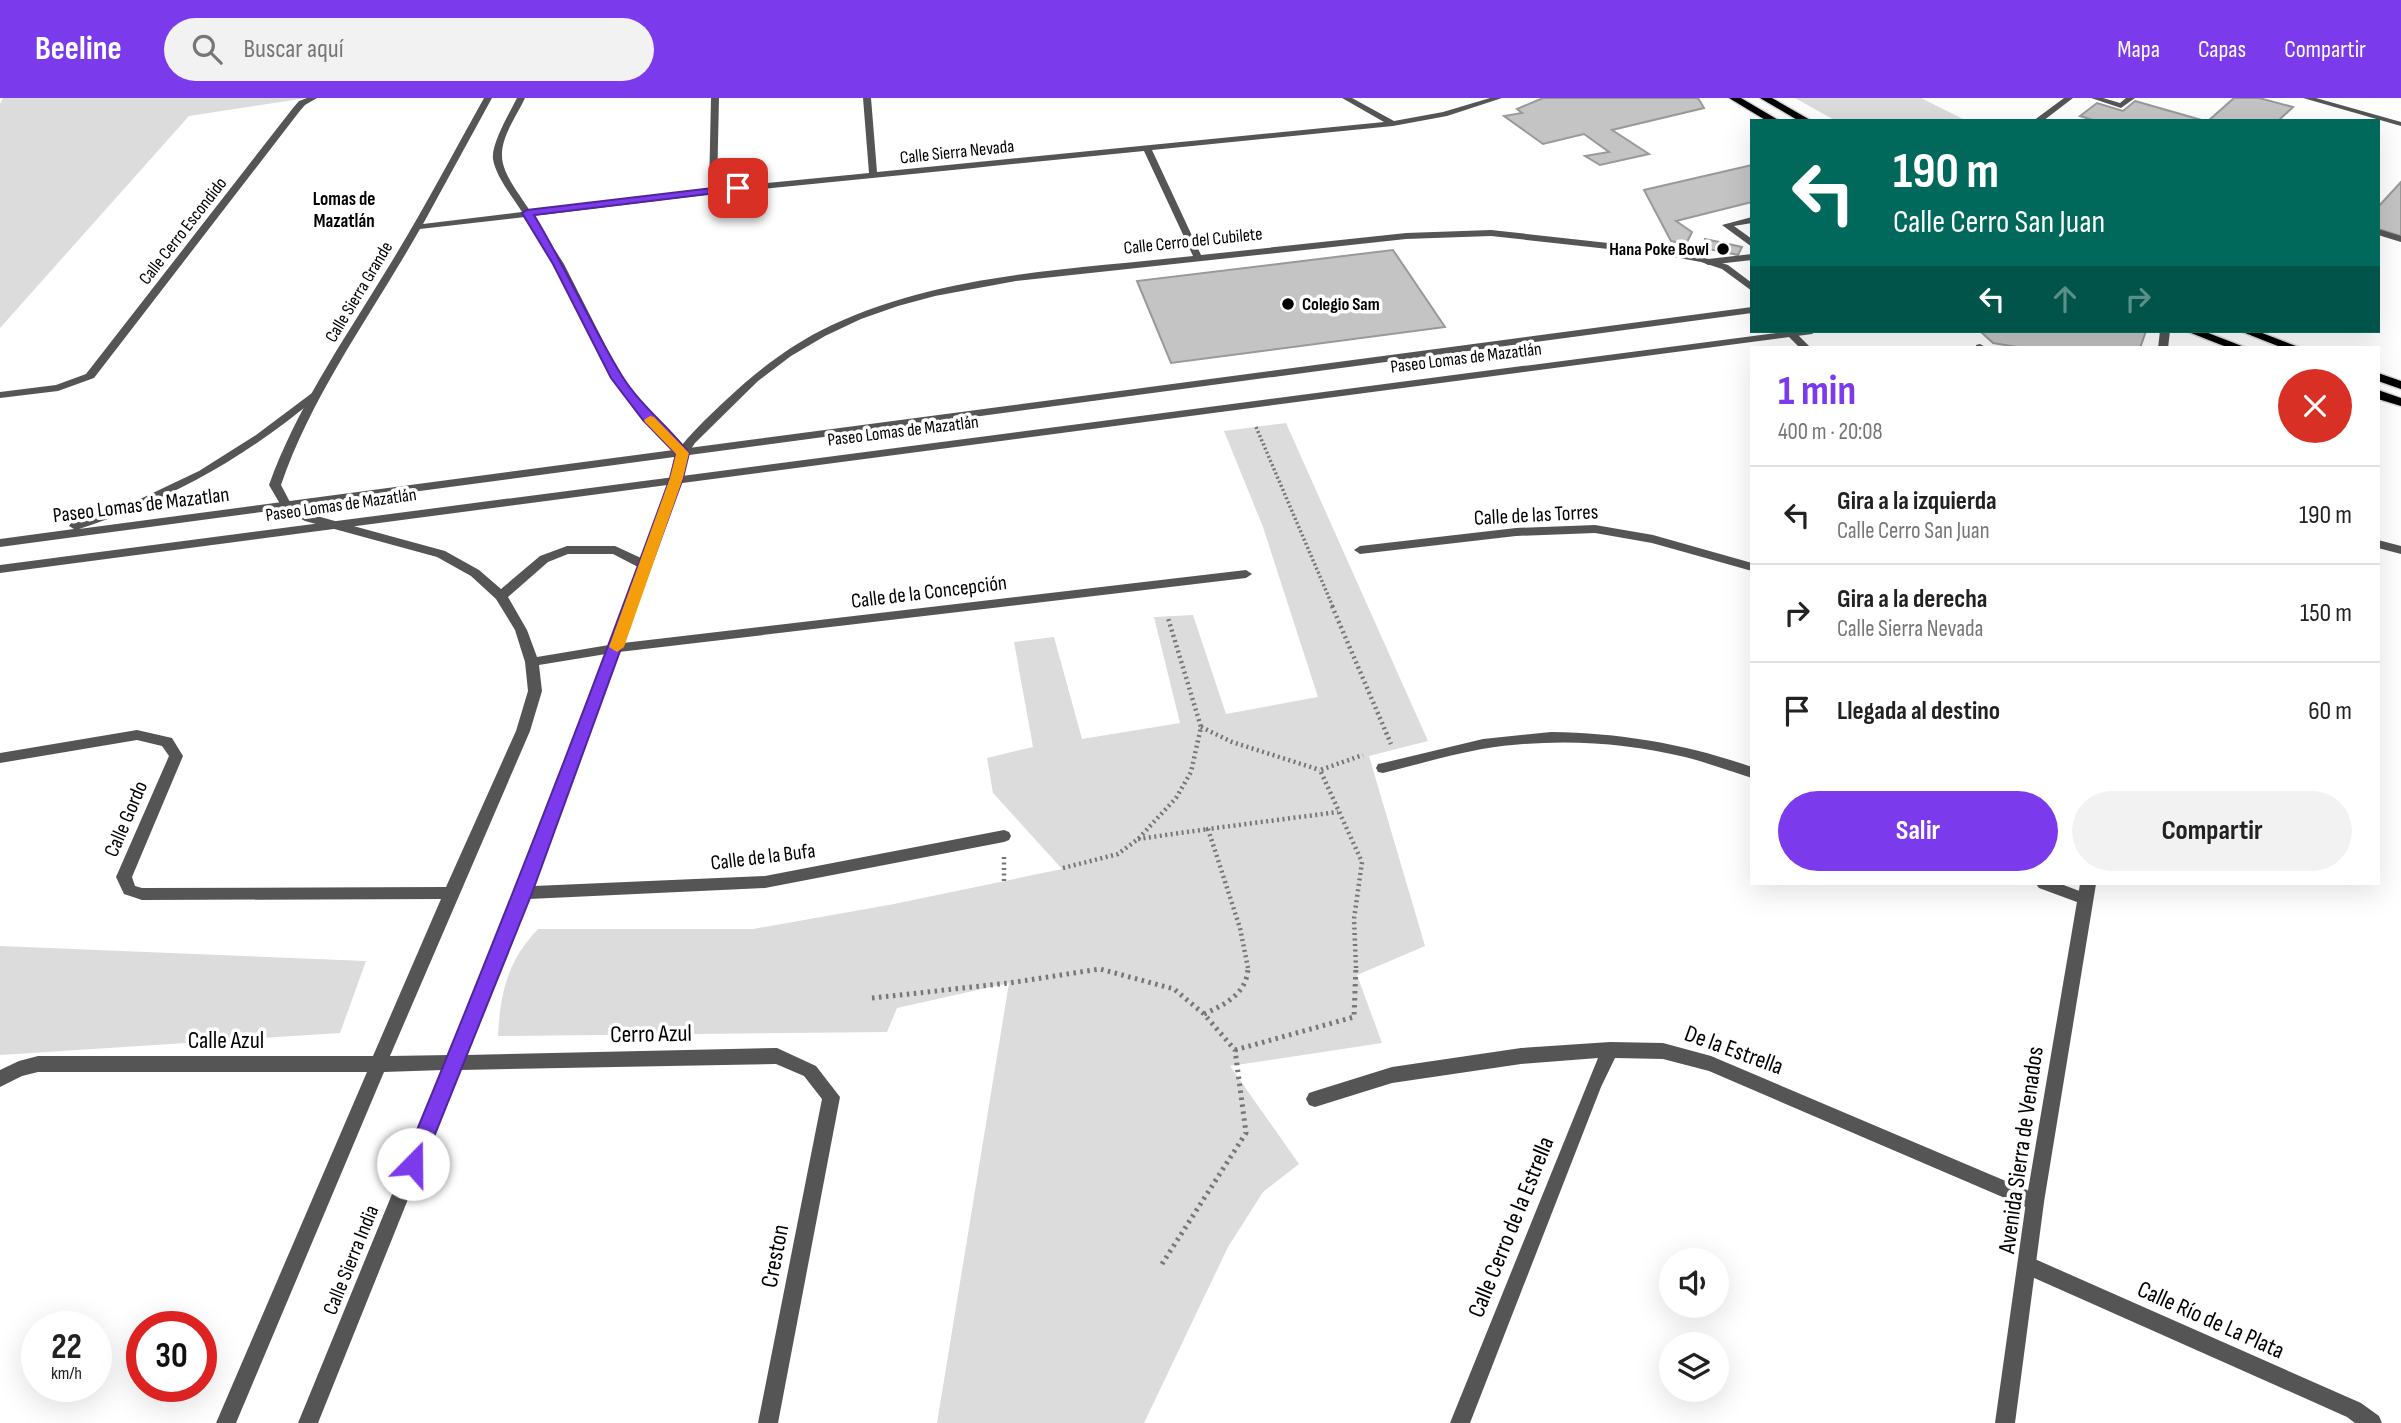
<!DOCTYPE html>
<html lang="es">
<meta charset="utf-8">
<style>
body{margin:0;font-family:"Sofia Sans Condensed",sans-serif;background:#f2f2f2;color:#222;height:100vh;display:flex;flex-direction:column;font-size:26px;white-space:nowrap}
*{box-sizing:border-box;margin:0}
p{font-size:23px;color:#767676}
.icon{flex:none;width:38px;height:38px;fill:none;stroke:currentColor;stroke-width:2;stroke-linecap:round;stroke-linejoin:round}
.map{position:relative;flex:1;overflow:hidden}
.side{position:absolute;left:1750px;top:248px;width:630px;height:539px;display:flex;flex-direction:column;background:#fff;border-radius:0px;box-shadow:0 7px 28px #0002}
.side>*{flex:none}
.top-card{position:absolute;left:1750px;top:21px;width:630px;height:214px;border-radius:0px;box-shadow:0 7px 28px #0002;background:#00695c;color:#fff;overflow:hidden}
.fabs{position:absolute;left:1659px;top:1150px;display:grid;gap:14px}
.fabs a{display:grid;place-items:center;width:70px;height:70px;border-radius:50%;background:#fff;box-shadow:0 7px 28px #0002;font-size:35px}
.speed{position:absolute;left:21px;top:1213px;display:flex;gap:14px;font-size:35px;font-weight:700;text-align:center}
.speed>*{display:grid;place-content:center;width:91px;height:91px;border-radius:50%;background:#fff;box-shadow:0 7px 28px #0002;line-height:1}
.speed small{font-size:18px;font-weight:400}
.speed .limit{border:10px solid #d22;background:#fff;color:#111}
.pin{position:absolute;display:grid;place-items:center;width:60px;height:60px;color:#fff;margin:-30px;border-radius:14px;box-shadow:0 4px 10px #0006}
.me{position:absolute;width:77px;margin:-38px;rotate:22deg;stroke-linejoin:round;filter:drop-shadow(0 0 5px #0008)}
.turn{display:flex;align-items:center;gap:24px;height:147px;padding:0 28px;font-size:32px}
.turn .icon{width:91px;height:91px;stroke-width:2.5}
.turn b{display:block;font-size:49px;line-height:60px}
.lanes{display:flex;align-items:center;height:66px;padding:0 28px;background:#0003;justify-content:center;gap:35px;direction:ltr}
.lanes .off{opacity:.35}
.round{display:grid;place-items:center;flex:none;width:74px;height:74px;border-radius:37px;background:#f2f2f2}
.summary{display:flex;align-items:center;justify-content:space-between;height:119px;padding:0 28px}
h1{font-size:42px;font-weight:700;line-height:52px;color:#7c3aed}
.button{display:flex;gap:14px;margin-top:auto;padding:14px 28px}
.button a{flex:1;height:80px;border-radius:42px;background:#7c3aed;color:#fff;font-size:28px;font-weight:700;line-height:80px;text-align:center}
.button a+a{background:#f2f2f2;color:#222}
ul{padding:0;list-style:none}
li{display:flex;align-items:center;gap:21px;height:98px;padding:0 28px;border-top:2px solid #e0e0e0}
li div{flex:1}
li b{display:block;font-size:26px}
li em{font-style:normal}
header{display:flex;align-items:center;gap:42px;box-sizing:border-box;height:98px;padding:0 35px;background:#7c3aed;color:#fff}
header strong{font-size:33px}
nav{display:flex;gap:38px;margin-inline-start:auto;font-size:24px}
.search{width:490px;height:63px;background:#f2f2f2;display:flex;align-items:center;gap:18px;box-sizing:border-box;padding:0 24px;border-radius:38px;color:#767676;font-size:26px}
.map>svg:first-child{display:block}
.green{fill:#dcdcdc}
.building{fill:#c4c4c4;stroke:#999;stroke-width:2}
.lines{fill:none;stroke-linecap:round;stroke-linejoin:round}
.primary-casing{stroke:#dbdbdb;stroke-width:3}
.path-far2{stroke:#777;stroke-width:3.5;stroke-dasharray:2 2.5;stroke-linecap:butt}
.path-far1{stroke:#777;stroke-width:4.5;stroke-dasharray:2 3.5;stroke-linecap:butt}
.path{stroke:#777;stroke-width:5;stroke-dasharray:2.5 4.5;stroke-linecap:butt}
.service{fill:#555;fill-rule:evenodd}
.minor{fill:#555;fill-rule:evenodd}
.tertiary{fill:#555;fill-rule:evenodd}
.primary{fill:#000;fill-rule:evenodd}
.route{fill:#7c3aed;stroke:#51269a;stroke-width:2}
.slow{fill:#f59e0b}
.poi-dot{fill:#000;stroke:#fff;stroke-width:2.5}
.labels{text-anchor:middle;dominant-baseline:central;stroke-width:7;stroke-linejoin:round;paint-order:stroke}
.far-street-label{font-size:18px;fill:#000;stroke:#fff}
.far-poi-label{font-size:18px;font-weight:bold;fill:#000;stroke:#fff;text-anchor:end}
.far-neighbourhood-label{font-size:19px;font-weight:bold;fill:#000;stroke:#fff}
.street-label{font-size:21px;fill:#000;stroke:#fff}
.near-street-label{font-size:24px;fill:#000;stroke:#fff}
</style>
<header>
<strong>Beeline</strong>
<div class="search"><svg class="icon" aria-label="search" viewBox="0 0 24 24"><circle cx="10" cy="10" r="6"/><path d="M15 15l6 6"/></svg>Buscar aquí</div>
<nav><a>Mapa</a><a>Capas</a><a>Compartir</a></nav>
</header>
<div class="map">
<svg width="2401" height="1325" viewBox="0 0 2401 1325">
<rect width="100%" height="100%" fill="#fff"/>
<!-- green -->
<g class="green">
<polygon points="3,0 307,0 189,18 0,230 0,6"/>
<polygon points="1795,0 1921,0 1967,23 1836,23"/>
<path d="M1286 325 1428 643 1369 658 1425 848 1357 877 1382 945 1230 968 1299 1066 1263 1094 1228 1149 1144 1325H937L1009 885 897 910 887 934 498 938C500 895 508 862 538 831H753L894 806 1062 771 993 695 987 660 1033 649 1014 544 1054 539 1082 641 1180 625 1154 519 1193 517 1226 616 1318 599 1263 429 1224 333Z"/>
<polygon points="0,848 366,863 340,935 0,957"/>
</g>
<!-- building -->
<g class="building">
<polygon points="1543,0 1698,0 1704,10 1612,32 1649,56 1600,67 1585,58 1609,54 1584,36 1543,46 1504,18 1522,15 1517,11"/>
<polygon points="2234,0 2259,0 2293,9 2278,23 2208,23"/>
<polygon points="2135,3 2205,23 2096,23 2080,18 2097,5 2123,13"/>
<polygon points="1752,67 1752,104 1676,123 1692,134 1686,146 1671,143 1644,92"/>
<polygon points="2401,84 2401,138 2378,131 2378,109"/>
<polygon points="1705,141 1742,149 1738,157 1703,150"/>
<polygon points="1393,152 1445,229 1171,265 1137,183"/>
<polygon points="1980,233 2146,233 2140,250 2023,250 1993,245"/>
</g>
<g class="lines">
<!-- primary casing -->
<g class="primary-casing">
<g id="primary">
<polygon points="1729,0 1741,0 1780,23 1767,23"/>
<polygon points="1760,0 1772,0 1812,23 1799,23"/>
<polygon points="2186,233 2203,233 2247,250 2229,250"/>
<polygon points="2240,233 2257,233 2301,250 2283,250"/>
<polygon points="2378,275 2401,283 2401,291 2378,283"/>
<polygon points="2378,292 2401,300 2401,308 2378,301"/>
</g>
</g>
<!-- path-far2 -->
<polyline class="path-far2" points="1256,329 1333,509"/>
<!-- path-far1 -->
<g class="path-far1">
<polyline points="1332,508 1391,646"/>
<polyline points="1201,629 1232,644 1320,672"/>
<polyline points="1138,741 1208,731"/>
<polyline points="1004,759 1004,783"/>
<polyline points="1063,770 1118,756 1138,741 1176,700 1191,674 1201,629 1168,520"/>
<polyline points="1248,870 1240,830 1208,731 1338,714"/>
<polyline points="1356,870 1354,821 1362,764 1320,672 1363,657"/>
</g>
<!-- path -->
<g class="path">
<polyline points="872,900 1009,885 1100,871 1174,891 1204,916 1235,952 1246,1035 1162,1166"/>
<path d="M1204 916C1226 906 1248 895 1248 868"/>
<polyline points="1235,952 1354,919 1356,868"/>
</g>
<!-- service -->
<g class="service">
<polygon points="2091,0 2103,0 2120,5 2126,0 2135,0 2121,10"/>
<polygon points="1752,119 1752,125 1734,128 1752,141 1752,149 1722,127"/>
<polygon points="1752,156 1752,162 1708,167 1703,164 1708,161"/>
</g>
<!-- minor -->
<g class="minor">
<polygon points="307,0 317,0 305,7 299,14 94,280 58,293 0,300 0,294 56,287 86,276 293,10 299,3"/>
<path d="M484 0H492L423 126 522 114C512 98 496 79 493 61 491 46 510 14 517 0H525C517 17 501 39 502 58 502 76 521 98 530 113L709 91 711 0H719L717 90 869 75 863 0H871L877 74 1384 24 1342 0H1352L1394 23 1443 14 1490 0H1502L1447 18 1393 28 1152 52 1201 157 1406 135 1491 132 1663 151 1703 159 1728 167 1752 185V193L1722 171 1701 164 1663 157 1491 138 1406 141 1016 183 935 198 898 208 861 221 825 238 791 258 758 283 695 345 687 357 683 380 623 545 1246 472 1252 476 1246 480 619 554 534 788 765 778 1004 732 1009 734 1011 738 1009 742 1004 744 765 790 529 801 466 957 777 950 816 968 840 999 778 1325H758L822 1001 804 978 776 966 460 972 318 1325H298L443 972 384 974 236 1325H216L367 974H38L22 978 0 989V972L19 963 38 958H373L441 801 142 802 124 796 116 779 169 658 162 648 137 642 0 665V655L137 632 172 640 183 658 132 779 135 788 142 790 446 789 516 633 528 593 525 564 515 532 496 501 471 478 437 459 305 423 283 411 269 387C296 312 340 248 381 181 418 122 450 61 484 0ZM1144 53 1193 158C1068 172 934 175 820 233 785 251 755 275 726 302 711 316 695 331 682 347L642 307 622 280 564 166 533 118 713 96ZM525 119 554 166 612 280 634 311 677 355 671 380 641 460 615 448H567L540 458 501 491 479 472 445 453 313 417 291 406 281 387C313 294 372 216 420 131ZM568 456H613L638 469 609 547 537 559 527 532 508 499 548 464ZM606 556 516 795 450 957 390 958 530 633 542 593 539 567Z"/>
<polygon points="2064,0 2073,0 2043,23 2033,23"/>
<polygon points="2378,131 2401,138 2401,144 2378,137"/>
<polygon points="1783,233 1794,233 1811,250 1800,250"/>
<polygon points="1980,246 1987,250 1976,250 1976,247"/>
<polygon points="1595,427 1653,437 1752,465 1752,473 1652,445 1595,435 1516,438 1360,456 1354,452 1360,448 1516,430"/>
<polygon points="2378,442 2401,448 2401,456 2378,450"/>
<path d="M1551 634C1621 635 1686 646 1752 669V680C1730 673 1708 665 1685 659 1619 643 1550 640 1482 651 1449 657 1416 667 1383 675L1378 674 1376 670 1378 666 1383 665 1483 641Z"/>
<polygon points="2036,786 2061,786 2090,797 2093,801 2090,805 2085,807 2039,790"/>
<polygon points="1610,944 1663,945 1711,958 2041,1098 2044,1104 2041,1110 2035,1113 1709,973 1663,961 1615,960 1601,989 1470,1325 1450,1325 1598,960 1521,966 1392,985 1315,1009 1309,1007 1306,1001 1309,995 1315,993 1392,969 1521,950"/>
<polygon points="2028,1158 2361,1305 2379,1318 2382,1325 2355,1325 2347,1319 2021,1174 2019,1167 2021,1160"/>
</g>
<!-- tertiary -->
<g class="tertiary">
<polygon points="2303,0 2316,0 2401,24 2401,28"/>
<path d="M1752 209V215L0 449V441L74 431 69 428 71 425 138 402 199 373 256 337 316 292 321 295 320 297C243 361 174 400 79 431Z"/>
<polygon points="1791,233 1817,233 1812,236 0,475 0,467"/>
<polygon points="2160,233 2170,233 2168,250 2158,250"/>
<polygon points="2080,786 2096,786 2044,1104 2015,1325 1995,1325 2026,1104"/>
</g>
<!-- primary -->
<use href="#primary" class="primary"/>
</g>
<!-- route -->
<path class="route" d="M738 87 743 90 741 92 534 117C566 170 590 226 622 278 640 307 668 328 689 355L683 380 532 795 423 1066 420 1073 413 1076 406 1073 403 1066C497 839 586 612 670 380L676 356 643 322 611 280 553 166 522 115 527 112Z"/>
<!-- slow -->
<polygon class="slow" points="650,318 654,319 689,355 683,380 624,549 617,554 609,549 670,380 676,356 645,324 644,322"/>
<!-- markers -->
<g class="poi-dot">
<circle cx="1723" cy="151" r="7"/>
<circle cx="1288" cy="206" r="7"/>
</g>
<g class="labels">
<!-- far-street labels -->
<g class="far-street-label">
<text transform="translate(957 54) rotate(-6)">Calle Sierra Nevada</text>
<text transform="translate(183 133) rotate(-52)">Calle Cerro Escondido</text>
<text transform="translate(1193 143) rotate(-6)">Calle Cerro del Cubilete</text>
<text transform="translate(359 194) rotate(-59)">Calle Sierra Grande</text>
<text transform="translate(1466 260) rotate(-7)">Paseo Lomas de Mazatlán</text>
<text transform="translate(903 333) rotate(-7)">Paseo Lomas de Mazatlán</text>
<text transform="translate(341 407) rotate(-8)">Paseo Lomas de Mazatlán</text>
</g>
<!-- far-poi labels -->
<g class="far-poi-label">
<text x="1709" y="151">Hana Poke Bowl</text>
<text x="1302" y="206" text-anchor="start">Colegio Sam</text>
</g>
<!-- far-neighbourhood labels -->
<g class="far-neighbourhood-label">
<text x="344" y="101">Lomas de<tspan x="344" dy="22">Mazatlán</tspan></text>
</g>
<!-- street labels -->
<g class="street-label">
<text transform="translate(141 407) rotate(-7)">Paseo Lomas de Mazatlan</text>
<text transform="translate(1536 417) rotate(-3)">Calle de las Torres</text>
<text transform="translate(929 494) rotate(-7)">Calle de la Concepción</text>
<text transform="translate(126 721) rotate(-67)">Calle Gordo</text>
<text transform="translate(763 759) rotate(-7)">Calle de la Bufa</text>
<text transform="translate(351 1162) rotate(-68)">Calle Sierra India</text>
</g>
<!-- near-street labels -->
<g class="near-street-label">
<text transform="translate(651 936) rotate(-1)">Cerro Azul</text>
<text x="226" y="942">Calle Azul</text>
<text transform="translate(1734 952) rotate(20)">De la Estrella</text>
<text transform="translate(2021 1052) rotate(-82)">Avenida Sierra de Venados</text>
<text transform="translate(1511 1129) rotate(-68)">Calle Cerro de la Estrella</text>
<text transform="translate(775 1158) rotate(-79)">Creston</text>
<text transform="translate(2211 1222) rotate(24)">Calle Río de La Plata</text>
</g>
</g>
</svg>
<div class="fabs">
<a><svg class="icon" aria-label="sound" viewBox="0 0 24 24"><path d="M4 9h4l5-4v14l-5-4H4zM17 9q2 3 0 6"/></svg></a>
<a><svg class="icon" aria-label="layers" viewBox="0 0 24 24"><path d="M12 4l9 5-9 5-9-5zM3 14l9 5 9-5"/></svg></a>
</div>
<div class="speed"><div>22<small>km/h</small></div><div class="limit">30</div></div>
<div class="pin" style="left:738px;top:90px;background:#d93025"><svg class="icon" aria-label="arrive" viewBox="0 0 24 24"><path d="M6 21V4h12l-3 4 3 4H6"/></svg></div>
<svg class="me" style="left:413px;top:1066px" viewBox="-20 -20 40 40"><circle r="19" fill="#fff"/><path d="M0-13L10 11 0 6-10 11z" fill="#7c3aed"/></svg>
<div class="top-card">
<div class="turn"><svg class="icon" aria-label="left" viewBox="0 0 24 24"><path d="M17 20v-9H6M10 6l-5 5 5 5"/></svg><div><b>190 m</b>Calle Cerro San Juan</div></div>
<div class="lanes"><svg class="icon" aria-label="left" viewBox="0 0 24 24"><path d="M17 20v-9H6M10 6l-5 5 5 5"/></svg><svg class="icon off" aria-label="ahead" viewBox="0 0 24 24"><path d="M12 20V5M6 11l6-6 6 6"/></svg><svg class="icon off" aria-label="right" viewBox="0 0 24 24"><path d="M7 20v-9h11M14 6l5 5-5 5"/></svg></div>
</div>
<section class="side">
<div class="summary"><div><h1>1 min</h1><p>400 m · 20:08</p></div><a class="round" style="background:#d93025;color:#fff"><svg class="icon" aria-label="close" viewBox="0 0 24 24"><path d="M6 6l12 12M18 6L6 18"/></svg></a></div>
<ul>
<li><svg class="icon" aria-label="left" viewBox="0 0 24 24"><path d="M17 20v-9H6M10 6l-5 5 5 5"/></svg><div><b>Gira a la izquierda</b><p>Calle Cerro San Juan</p></div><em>190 m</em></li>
<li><svg class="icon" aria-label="right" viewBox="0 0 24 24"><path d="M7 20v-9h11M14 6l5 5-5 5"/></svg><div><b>Gira a la derecha</b><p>Calle Sierra Nevada</p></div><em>150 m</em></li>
<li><svg class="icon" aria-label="arrive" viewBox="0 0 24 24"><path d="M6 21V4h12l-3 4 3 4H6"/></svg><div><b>Llegada al destino</b></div><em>60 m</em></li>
</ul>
<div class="button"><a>Salir</a><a>Compartir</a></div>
</section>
</div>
